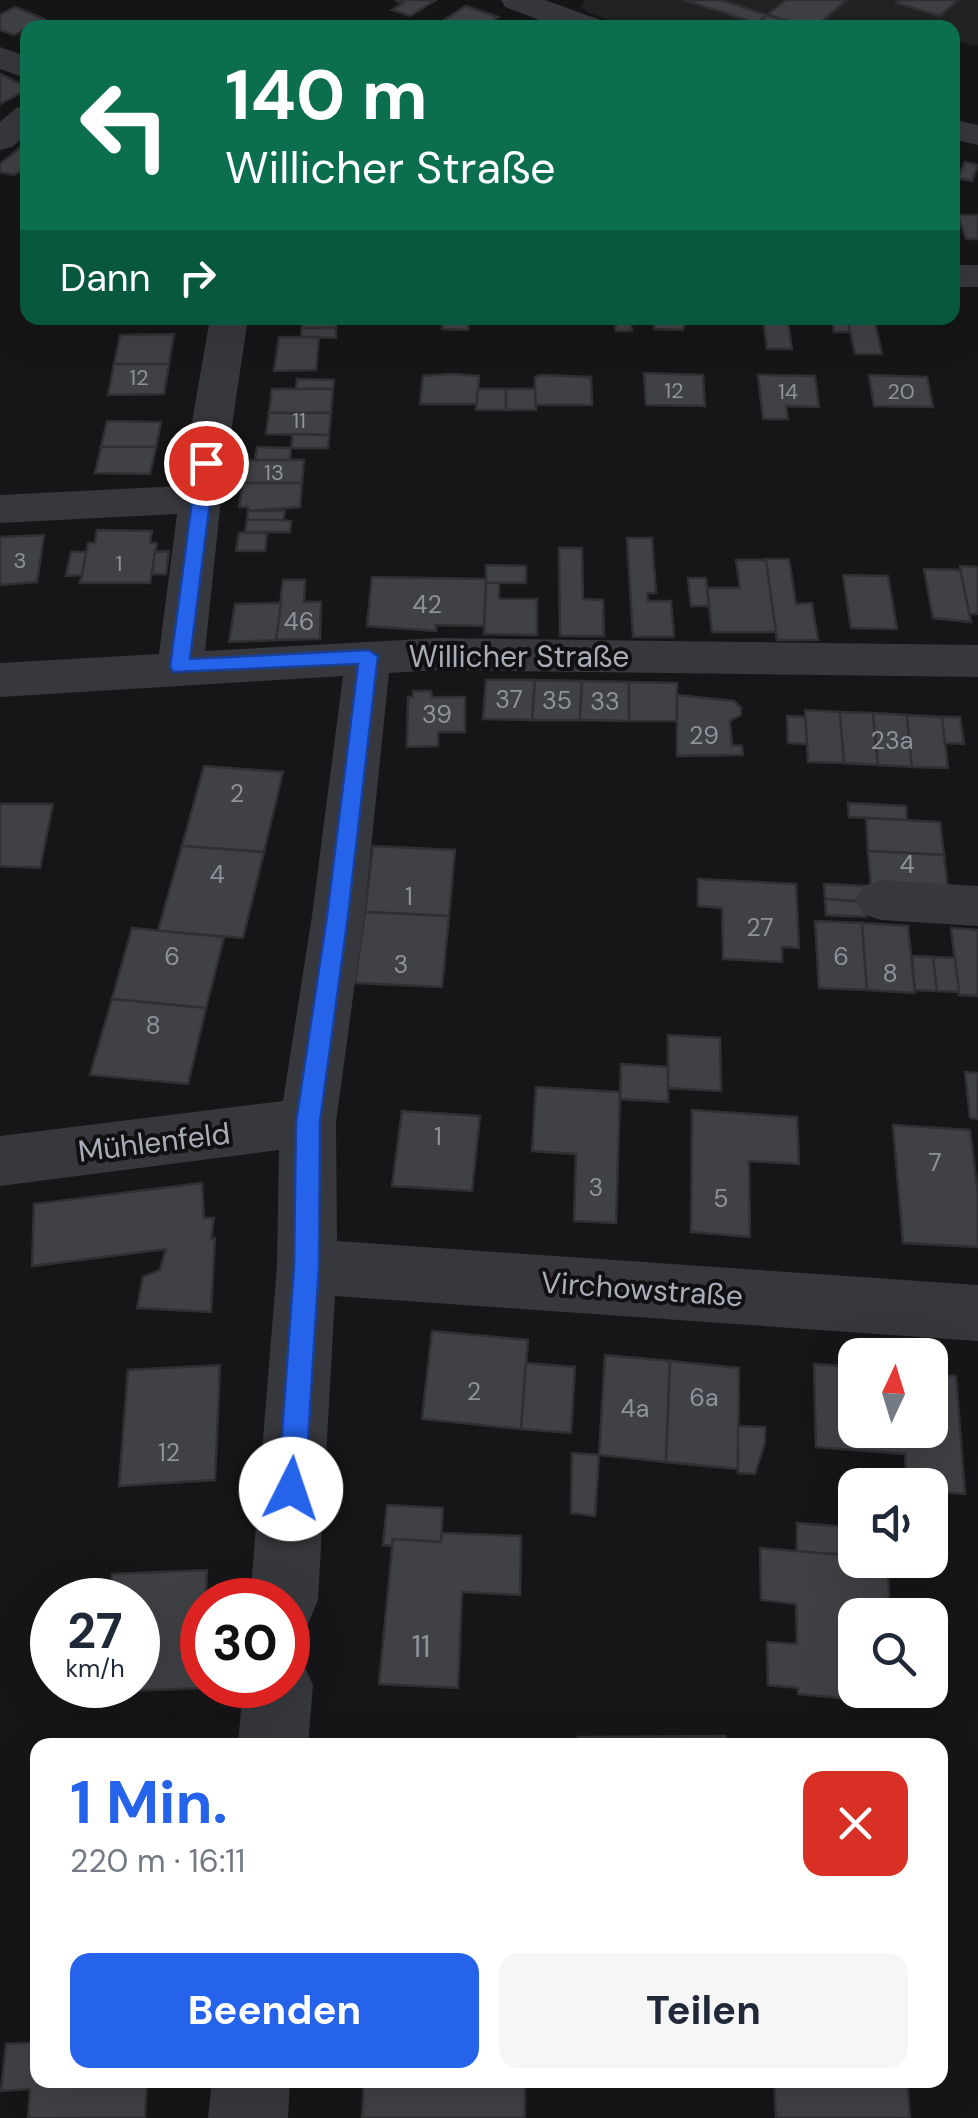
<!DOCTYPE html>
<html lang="de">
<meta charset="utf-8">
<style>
body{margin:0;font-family:"DM Sans",sans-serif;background:#f6f6f7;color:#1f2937;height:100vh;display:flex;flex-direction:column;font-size:38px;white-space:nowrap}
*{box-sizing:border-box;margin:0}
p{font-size:32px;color:#747a83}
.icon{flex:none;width:55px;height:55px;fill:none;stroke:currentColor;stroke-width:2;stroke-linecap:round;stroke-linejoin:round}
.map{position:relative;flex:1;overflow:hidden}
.drawer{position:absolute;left:30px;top:1738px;width:918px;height:350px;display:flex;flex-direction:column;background:#fff;border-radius:20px;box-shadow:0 10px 40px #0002}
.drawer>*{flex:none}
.banner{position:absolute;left:20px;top:20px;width:940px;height:305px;border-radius:20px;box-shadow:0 10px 40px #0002;background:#0b6e4f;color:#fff;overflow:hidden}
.needle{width:65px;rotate:4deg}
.buttons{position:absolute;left:838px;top:1338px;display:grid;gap:20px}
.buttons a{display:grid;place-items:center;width:110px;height:110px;border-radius:20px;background:#fff;box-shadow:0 10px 40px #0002;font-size:50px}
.speed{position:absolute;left:30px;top:1578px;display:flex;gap:20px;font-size:50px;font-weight:700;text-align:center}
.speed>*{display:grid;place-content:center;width:130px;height:130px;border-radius:50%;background:#fff;box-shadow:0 10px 40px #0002;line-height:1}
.speed small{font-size:25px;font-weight:400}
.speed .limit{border:15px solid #d22;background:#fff;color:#111}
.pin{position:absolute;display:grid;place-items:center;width:85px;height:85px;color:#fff;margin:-42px;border:5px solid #fff;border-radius:50%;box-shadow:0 2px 10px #0007}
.me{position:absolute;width:110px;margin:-55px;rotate:4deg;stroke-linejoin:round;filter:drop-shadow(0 0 8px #0008)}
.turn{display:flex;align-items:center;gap:35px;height:210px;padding:0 40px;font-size:45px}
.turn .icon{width:130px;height:130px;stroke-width:2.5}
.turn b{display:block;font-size:70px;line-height:85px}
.then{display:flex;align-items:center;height:95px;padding:0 40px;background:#0003;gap:20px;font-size:38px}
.round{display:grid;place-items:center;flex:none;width:105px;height:105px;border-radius:20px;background:#f6f6f7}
.summary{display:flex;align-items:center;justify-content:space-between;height:170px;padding:0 40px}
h1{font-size:60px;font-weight:700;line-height:75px;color:#2563eb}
.button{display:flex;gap:20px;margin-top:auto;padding:20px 40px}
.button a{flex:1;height:115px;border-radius:20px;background:#2563eb;color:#fff;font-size:40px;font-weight:700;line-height:115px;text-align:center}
.button a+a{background:#f6f6f7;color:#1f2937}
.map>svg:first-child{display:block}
.built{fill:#222225}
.building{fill:#404145;stroke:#303034;stroke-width:2.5}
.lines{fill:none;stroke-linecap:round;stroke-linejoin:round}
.minor{fill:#37383d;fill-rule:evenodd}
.route{fill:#2563eb;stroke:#184099;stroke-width:2.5}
.labels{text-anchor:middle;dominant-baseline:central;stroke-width:8;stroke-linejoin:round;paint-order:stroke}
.far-number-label{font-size:22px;fill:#8e929b}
.number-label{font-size:25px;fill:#8e929b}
.street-label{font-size:30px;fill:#a8adb8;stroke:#111113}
.near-number-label{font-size:30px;fill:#8e929b}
</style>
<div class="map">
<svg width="978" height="2118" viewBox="0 0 978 2118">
<rect width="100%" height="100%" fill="#161618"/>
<!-- built -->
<polygon class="built" points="585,0 978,0 978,46 953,41 952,28 633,27 588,13 581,6"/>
<!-- building -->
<g class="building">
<polygon points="395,0 436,0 410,16 392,10 403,3"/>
<polygon points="683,0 721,0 767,15 757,23"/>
<polygon points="786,0 847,0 814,28 767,15"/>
<polygon points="899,0 958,0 940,16 896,3"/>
<polygon points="466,6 498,17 482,28 465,28 444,20"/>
<polygon points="15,7 44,19 14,35 0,30 0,15"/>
<polygon points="767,15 809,28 751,28"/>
<polygon points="0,74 28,87 28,89 0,104"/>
<polygon points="28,141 28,166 14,175 0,172 0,164"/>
<polygon points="965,162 978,165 972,181 958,178"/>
<polygon points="958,215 978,215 978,239 966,239"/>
<polygon points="414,318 469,318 468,330 442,329 443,320"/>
<polygon points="615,318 630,318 632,331 616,331"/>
<polygon points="630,318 684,318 685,322 683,330 654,329 654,322 630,322"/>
<polygon points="763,318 817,318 818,322 788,321 792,349 767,349"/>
<polygon points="832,318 847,318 851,332 834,332"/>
<polygon points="847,318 901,318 902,322 875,322 882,354 855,354"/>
<polygon points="337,319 336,328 302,328 303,320"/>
<polygon points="302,328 336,328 336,338 301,337"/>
<polygon points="174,334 169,364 114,364 120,335"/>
<polygon points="279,337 319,337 316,370 274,371"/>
<polygon points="114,364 169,364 164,394 108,395"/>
<polygon points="644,373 703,375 705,406 646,405"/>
<polygon points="452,374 479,376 477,404 420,404 423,376"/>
<polygon points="542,375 591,377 592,405 535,405 535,377"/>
<polygon points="758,375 815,376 819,407 786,406 788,419 763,419"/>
<polygon points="869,375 927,377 933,407 874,406"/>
<polygon points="297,379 334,380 333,389 296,389"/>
<polygon points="272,389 333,389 331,413 269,413"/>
<polygon points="478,389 506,389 506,410 476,410"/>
<polygon points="506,389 535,389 536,410 506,410"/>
<polygon points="269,413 331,413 329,435 266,434"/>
<polygon points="107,421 161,422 156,447 101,447"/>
<polygon points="293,434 329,435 328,448 291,448"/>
<polygon points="101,447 156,447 150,474 95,473"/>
<polygon points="257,447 291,448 290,460 255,460"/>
<polygon points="246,460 304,460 302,483 243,483"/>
<polygon points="243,483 302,483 300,507 248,511 248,507 239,507"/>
<polygon points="248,511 285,511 283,520 247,520"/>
<polygon points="247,520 283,520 291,521 290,532 245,532"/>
<polygon points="97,530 152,531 150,543 157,543 150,583 80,583 88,543 95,543"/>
<polygon points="239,533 267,533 265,551 236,551"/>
<polygon points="44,535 37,582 0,585 0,537"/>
<polygon points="627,538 652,538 656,593 647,593 648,601 671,601 674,637 633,637"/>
<polygon points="559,548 582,548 583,599 603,600 604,636 560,636"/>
<polygon points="169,551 166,574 152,574 155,552"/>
<polygon points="71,552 86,552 82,575 66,576"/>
<polygon points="789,559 796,604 812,603 818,640 777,640 765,559"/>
<polygon points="736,560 766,560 776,632 712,632 707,588 740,588"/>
<polygon points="486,565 526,566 526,583 486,583"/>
<polygon points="960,566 978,567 978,614 969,614"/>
<polygon points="924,569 960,570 971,622 933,618"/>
<polygon points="843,575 888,576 897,629 851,628"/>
<polygon points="372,577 486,579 484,626 436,625 436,631 367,626"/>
<polygon points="688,578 706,578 709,606 691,606"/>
<polygon points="283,580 305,580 304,602 321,602 320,639 276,640"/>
<polygon points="486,583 499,583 499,599 537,599 537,635 484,634"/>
<polygon points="281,603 276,640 229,642 235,604"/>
<polygon points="486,680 535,680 532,720 483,719"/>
<polygon points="535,680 582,681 580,720 532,720"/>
<polygon points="582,681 629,682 629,721 580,720"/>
<polygon points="629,682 677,683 677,721 629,721"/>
<polygon points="413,691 431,691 432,697 465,697 465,732 438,732 438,746 407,747 408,697 413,697"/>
<polygon points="677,695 734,701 741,708 741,715 730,721 732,745 742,746 743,755 677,756"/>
<polygon points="805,710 840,712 844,763 808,762"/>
<polygon points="840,712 873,713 878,765 844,763"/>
<polygon points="873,713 907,715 912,767 878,765"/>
<polygon points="907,715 942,717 948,768 912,767"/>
<polygon points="787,716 805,717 807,744 788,743"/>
<polygon points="942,717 960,717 964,744 945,743"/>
<polygon points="204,766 283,772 264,852 182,846"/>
<polygon points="848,803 906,806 907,820 849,817"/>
<polygon points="0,804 53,804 40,868 0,866"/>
<polygon points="866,818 940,822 944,855 868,851"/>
<polygon points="182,846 264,852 243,938 158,931"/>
<polygon points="373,846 455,850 449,916 365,912"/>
<polygon points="868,851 944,855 948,891 871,886"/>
<polygon points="698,879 796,884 799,948 782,947 782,962 723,959 722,908 698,906"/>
<polygon points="824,884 864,886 865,902 825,899"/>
<polygon points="825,899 865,902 866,917 826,915"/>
<polygon points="365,912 449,916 442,987 355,983"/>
<polygon points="815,921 862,923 867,990 819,988"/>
<polygon points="862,923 908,926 915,993 867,990"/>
<polygon points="132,928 224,937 206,1008 112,999"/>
<polygon points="951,928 978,930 978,996 959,995"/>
<polygon points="912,956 933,957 937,991 915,990"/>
<polygon points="933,957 955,958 959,992 937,991"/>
<polygon points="112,999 206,1008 188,1084 90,1075"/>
<polygon points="668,1035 720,1038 721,1091 668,1088"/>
<polygon points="621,1064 668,1067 668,1102 620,1099"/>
<polygon points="965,1072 978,1073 978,1119 970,1118"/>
<polygon points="536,1087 620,1092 616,1223 574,1221 576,1154 532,1151"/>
<polygon points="692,1110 797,1117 799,1164 749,1161 750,1237 691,1232"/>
<polygon points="402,1111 480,1116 472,1191 392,1186"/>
<polygon points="893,1125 970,1130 978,1194 978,1247 903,1243"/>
<polygon points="202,1183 204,1218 214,1218 211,1239 215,1238 211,1312 137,1308 143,1277 160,1270 166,1249 32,1266 34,1204"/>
<polygon points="432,1331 528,1340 521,1429 422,1419"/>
<polygon points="605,1355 670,1361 666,1462 599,1455"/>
<polygon points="670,1361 739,1368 738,1469 666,1462"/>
<polygon points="526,1363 575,1367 571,1433 521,1429"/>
<polygon points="814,1364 855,1367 855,1430 930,1430 930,1374 956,1376 965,1494 930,1491 930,1485 907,1485 905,1454 816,1447"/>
<polygon points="220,1365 215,1480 119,1486 128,1370"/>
<polygon points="738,1426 765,1427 765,1443 755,1474 738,1473"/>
<polygon points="572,1453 599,1455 595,1516 571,1513"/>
<polygon points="387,1505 443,1508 441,1542 393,1539 392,1546 383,1545"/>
<polygon points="797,1523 849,1527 850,1555 797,1552"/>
<polygon points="442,1533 521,1536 520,1595 462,1592 458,1688 379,1684 393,1539 441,1542"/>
<polygon points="760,1548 855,1556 855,1560 887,1560 890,1615 855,1615 855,1690 894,1690 895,1703 798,1694 798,1688 768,1685 767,1642 797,1644 796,1604 761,1600"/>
<polygon points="207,1570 201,1688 102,1692 103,1685 138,1685 138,1600 110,1600 112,1574"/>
<polygon points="725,1736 726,1745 579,1745 578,1737"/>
<polygon points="38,2042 38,2080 147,2080 145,2118 28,2118 30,2089 1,2091 6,2044"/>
<polygon points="364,2080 525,2080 525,2118 362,2118"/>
<polygon points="774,2080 907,2080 910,2118 776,2118"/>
</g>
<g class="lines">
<!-- minor -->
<g class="minor">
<polygon points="501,0 545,0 603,21 607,28 561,28 505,7"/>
<polygon points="0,47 28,57 28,79 0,69"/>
<polygon points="28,105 28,133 12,147 0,150 0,122 16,108"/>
<polygon points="952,119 978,125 978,145 952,139"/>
<rect x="952" y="265" width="26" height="22"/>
<polygon points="210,318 248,318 221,499 205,651 439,638 978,645 978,677 439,670 389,673 364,916 336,1122 337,1241 978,1285 978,1341 335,1296 318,1600 308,1624 288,1632 288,1600 250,1600 277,1266 279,1150 0,1186 0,1136 283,1101 312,916 343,676 0,697 0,663 159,654 177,514 0,523 0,495 181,486"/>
<polygon points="881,880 978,886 978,926 881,920 863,914 855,900 863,886"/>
<polygon points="288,1654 302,1661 313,1685 308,1745 238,1745 243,1685 288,1685"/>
<polygon points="212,2080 290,2080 288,2118 208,2118"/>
</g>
</g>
<!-- route -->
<polygon class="route" points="206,457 215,463 190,659 368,650 378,656 348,916 320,1122 319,1266 305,1489 301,1498 291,1502 282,1498 278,1489 294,1266 296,1122 327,916 358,664 173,672 170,667 197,463"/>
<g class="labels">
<!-- far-number labels -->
<g class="far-number-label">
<text x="139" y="377">12</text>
<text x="674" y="390">12</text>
<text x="788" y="391">14</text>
<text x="901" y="391">20</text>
<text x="299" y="420">11</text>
<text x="274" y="472">13</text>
<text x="20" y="560">3</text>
<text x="119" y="563">1</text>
</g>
<!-- number labels -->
<g class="number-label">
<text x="427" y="604">42</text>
<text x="299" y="621">46</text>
<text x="509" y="699">37</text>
<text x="557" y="700">35</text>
<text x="605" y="701">33</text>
<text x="437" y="714">39</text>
<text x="704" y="735">29</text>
<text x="892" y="740">23a</text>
<text x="237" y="793">2</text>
<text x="907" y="864">4</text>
<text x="217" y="874">4</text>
<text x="409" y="896">1</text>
<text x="760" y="927">27</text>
<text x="172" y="956">6</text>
<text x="841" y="956">6</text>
<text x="401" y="964">3</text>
<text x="890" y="973">8</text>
<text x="153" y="1025">8</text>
<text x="438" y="1136">1</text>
<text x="935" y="1162">7</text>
<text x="596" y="1187">3</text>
<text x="721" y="1198">5</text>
<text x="474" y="1391">2</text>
<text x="704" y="1397">6a</text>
<text x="635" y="1408">4a</text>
<text x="169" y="1452">12</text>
</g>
<!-- street labels -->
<g class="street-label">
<text x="519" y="656">Willicher Straße</text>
<text transform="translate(154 1142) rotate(-7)">Mühlenfeld</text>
<text transform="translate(642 1289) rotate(4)">Virchowstraße</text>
</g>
<!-- near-number labels -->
<g class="near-number-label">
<text x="421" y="1646">11</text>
</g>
</g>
</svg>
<div class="buttons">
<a><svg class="needle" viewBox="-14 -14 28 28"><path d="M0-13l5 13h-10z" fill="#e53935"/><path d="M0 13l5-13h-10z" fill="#747a83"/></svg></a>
<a><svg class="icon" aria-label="sound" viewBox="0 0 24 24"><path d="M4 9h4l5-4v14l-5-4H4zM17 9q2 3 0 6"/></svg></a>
<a><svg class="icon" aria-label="search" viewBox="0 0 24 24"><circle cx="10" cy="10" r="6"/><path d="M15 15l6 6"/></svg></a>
</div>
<div class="speed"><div>27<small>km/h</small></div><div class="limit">30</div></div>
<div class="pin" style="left:206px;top:463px;background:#d93025"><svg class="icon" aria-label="arrive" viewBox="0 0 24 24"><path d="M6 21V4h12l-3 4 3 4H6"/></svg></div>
<svg class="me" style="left:291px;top:1489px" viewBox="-20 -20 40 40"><circle r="19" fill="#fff"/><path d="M0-13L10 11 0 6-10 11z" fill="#2563eb"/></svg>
<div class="banner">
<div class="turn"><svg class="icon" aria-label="left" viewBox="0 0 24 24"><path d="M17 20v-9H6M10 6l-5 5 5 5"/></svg><div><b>140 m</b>Willicher Straße</div></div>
<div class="then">Dann<svg class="icon" aria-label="right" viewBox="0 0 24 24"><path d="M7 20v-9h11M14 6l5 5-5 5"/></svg></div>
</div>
<section class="drawer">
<div class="summary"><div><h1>1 Min.</h1><p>220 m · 16:11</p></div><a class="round" style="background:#d93025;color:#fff"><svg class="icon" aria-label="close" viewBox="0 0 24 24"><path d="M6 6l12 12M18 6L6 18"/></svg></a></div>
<div class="button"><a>Beenden</a><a>Teilen</a></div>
</section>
</div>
